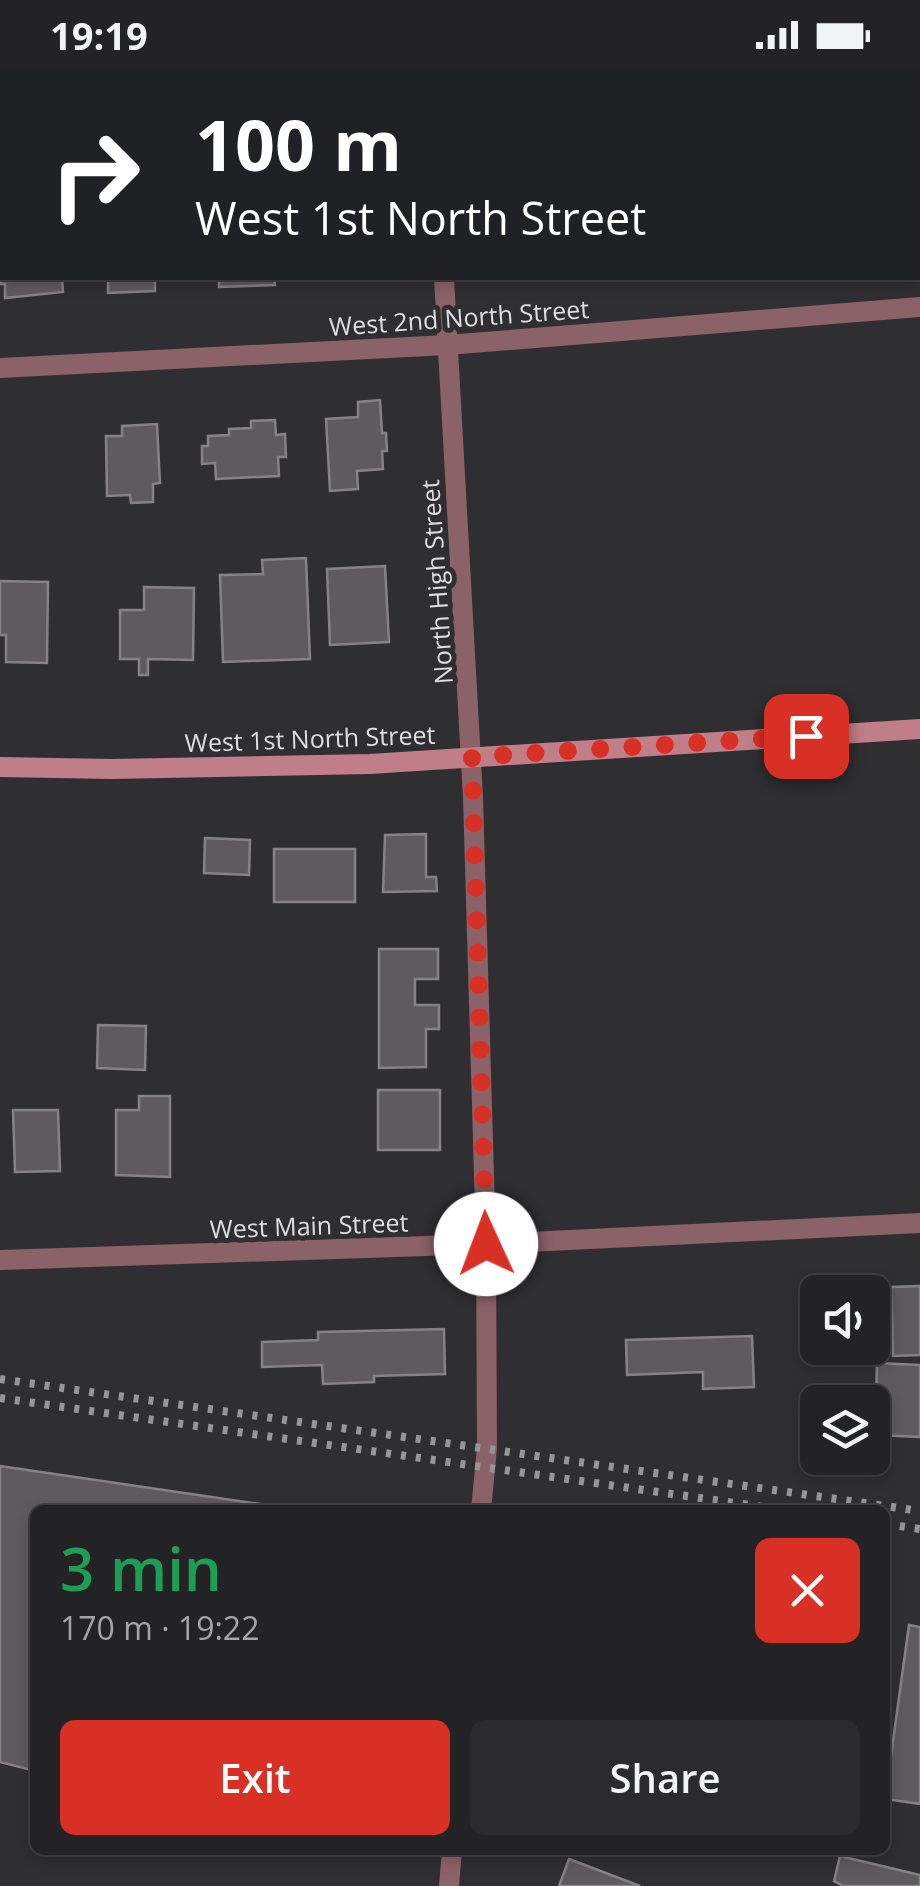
<!DOCTYPE html>
<meta charset="utf-8">
<style>
body{margin:0;font-family:"Open Sans",sans-serif;background:#2b2a2c;color:#f1f3f6;height:100vh;display:flex;flex-direction:column;font-size:38px;white-space:nowrap}
*{box-sizing:border-box;margin:0}
p{font-size:32px;color:#a3a4a6}
.icon{flex:none;width:55px;height:55px;fill:none;stroke:currentColor;stroke-width:2;stroke-linecap:round;stroke-linejoin:round}
.map{position:relative;flex:1;overflow:hidden}
.panel{position:absolute;left:30px;top:1435px;width:860px;height:350px;display:flex;flex-direction:column;background:#232224;border-radius:15px;box-shadow:0 5px 15px #0003,0 0 0 2px #403f41}
.panel>*{flex:none}
.banner{position:absolute;left:0px;top:0px;width:920px;height:210px;box-shadow:0 5px 15px #0003,0 0 0 2px #403f41;background:#202124;color:#fff;overflow:hidden}
.fabs{position:absolute;left:800px;top:1205px;display:grid;gap:20px}
.fabs a{display:grid;place-items:center;width:90px;height:90px;border-radius:15px;background:#232224;box-shadow:0 5px 15px #0003,0 0 0 2px #403f41;font-size:50px}
.pin{position:absolute;display:grid;place-items:center;width:85px;height:85px;color:#fff;margin:-42px;border-radius:20px;box-shadow:0 5px 15px #0006}
.me{position:absolute;width:110px;margin:-55px;rotate:358deg;stroke-linejoin:round;filter:drop-shadow(0 0 8px #0008)}
.turn{display:flex;align-items:center;gap:35px;height:210px;padding:0 30px;font-size:45px}
.turn .icon{width:130px;height:130px;stroke-width:2.5}
.turn b{display:block;font-size:70px;line-height:85px}
.round{display:grid;place-items:center;flex:none;width:105px;height:105px;border-radius:15px;background:#2b2a2c}
.headline{display:flex;align-items:center;justify-content:space-between;height:170px;padding:0 30px}
h1{font-size:60px;font-weight:600;line-height:75px;color:#1e9e55}
.button{display:flex;gap:20px;margin-top:auto;padding:20px 30px}
.button a{flex:1;height:115px;border-radius:15px;background:#d93025;color:#fff;font-size:40px;font-weight:600;line-height:115px;text-align:center}
.button a+a{background:#2b2a2c;color:#f1f3f6}
.status{display:flex;justify-content:space-between;align-items:center;height:70px;padding:0 50px;background:#232224;direction:ltr}
.status svg{height:28px;fill:currentColor}
.map>svg:first-child{display:block}
.building{fill:#5d5b5e;stroke:#848285;stroke-width:2.5}
.lines{fill:none;stroke-linecap:round;stroke-linejoin:round}
.minor{stroke:#8c6269;stroke-width:20}
.secondary{stroke:#c07e89;stroke-width:20}
.rail{stroke:#969597;stroke-width:8;stroke-dasharray:5 10;stroke-linecap:butt}
.route{stroke:#d93025;stroke-width:18;stroke-dasharray:0 32.4}
.labels{text-anchor:middle;dominant-baseline:central;stroke-width:10;stroke-linejoin:round;paint-order:stroke}
.street-label{font-size:25px;fill:#dfdee0;stroke:#2f2e30}
</style>
<div class="status"><b>19:19</b><svg viewBox="0 0 49 12"><path d="M0 12V9h3v3zM5 12V6h3v6zM10 12V3h3v9zM15 12V0h3v12zM26 1h20v11H26zM47 4h2v5h-2z"/></svg></div>
<div class="map">
<svg width="920" height="1816" viewBox="0 0 920 1816">
<rect width="100%" height="100%" fill="#2f2e30"/>
<!-- building -->
<g class="building">
<polygon points="0,158 2,158 2,208 62,208 63,222 5,228 5,214 0,214"/>
<polygon points="108,208 155,208 155,221 108,223"/>
<polygon points="219,208 274,208 275,215 219,217"/>
<polygon points="380,330 382,363 386,363 387,381 382,381 383,399 357,401 358,419 330,421 326,349 358,347 358,332"/>
<polygon points="275,350 276,365 285,364 286,387 278,387 279,406 216,409 215,393 202,394 202,376 208,376 208,366 229,365 229,359 251,358 251,351"/>
<polygon points="157,354 160,413 153,414 153,432 131,433 130,425 107,426 106,366 122,366 122,356"/>
<polygon points="306,488 310,589 223,592 220,505 263,504 262,490"/>
<polygon points="385,496 389,572 330,575 327,499"/>
<polygon points="0,511 48,512 47,593 6,592 6,565 0,565"/>
<polygon points="144,517 194,518 193,590 148,589 148,605 139,605 139,589 120,589 120,540 144,540"/>
<polygon points="426,764 426,807 436,807 437,821 383,822 385,765"/>
<polygon points="205,768 250,770 249,805 204,803"/>
<rect x="274" y="779" width="81" height="53"/>
<polygon points="379,879 438,879 438,909 415,909 415,935 439,935 439,959 426,959 426,997 379,998"/>
<polygon points="98,955 146,956 145,1000 97,998"/>
<rect x="378" y="1020" width="62" height="60"/>
<polygon points="139,1026 170,1026 170,1107 116,1105 116,1040 139,1040"/>
<polygon points="13,1040 58,1040 60,1101 15,1102"/>
<polygon points="920,1216 920,1285 893,1286 891,1217"/>
<polygon points="444,1259 445,1304 374,1306 374,1312 323,1314 322,1295 262,1297 262,1272 318,1270 318,1262"/>
<polygon points="752,1266 754,1317 703,1319 703,1302 627,1305 626,1270"/>
<polygon points="877,1293 920,1295 920,1367 875,1365"/>
<polygon points="0,1396 301,1440 35,1440 35,1701 0,1692"/>
<polygon points="909,1555 920,1557 920,1734 885,1729"/>
<polygon points="840,1786 920,1805 920,1816 843,1816 834,1811"/>
<polygon points="569,1789 640,1816 559,1816"/>
</g>
<g class="lines">
<!-- minor -->
<g class="minor">
<polyline points="436,0 436,2"/>
<polyline points="444,208 473,727 486,1174 487,1378 481,1440"/>
<polyline points="0,298 447,275 920,237"/>
<polyline points="0,1190 486,1174 920,1153"/>
<polyline points="449,1816 452,1780"/>
</g>
<!-- secondary -->
<polyline class="secondary" points="0,697 112,699 370,694 920,659"/>
<!-- rail -->
<g class="rail">
<polyline points="0,1309 920,1441"/>
<polyline points="0,1328 784,1440"/>
<polyline points="885,1454 920,1459"/>
</g>
</g>
<g class="lines">
<!-- route -->
<polyline class="route" points="486,1174 472,687 806,666"/>
</g>
<g class="labels">
<!-- street labels -->
<g class="street-label">
<text transform="translate(459 247) rotate(-4)">West 2nd North Street</text>
<text transform="translate(436 512) rotate(-94)">North High Street</text>
<text transform="translate(310 668) rotate(-2)">West 1st North Street</text>
<text transform="translate(309 1155) rotate(-2)">West Main Street</text>
</g>
</g>
</svg>
<div class="fabs">
<a><svg class="icon" aria-label="sound" viewBox="0 0 24 24"><path d="M4 9h4l5-4v14l-5-4H4zM17 9q2 3 0 6"/></svg></a>
<a><svg class="icon" aria-label="layers" viewBox="0 0 24 24"><path d="M12 4l9 5-9 5-9-5zM3 14l9 5 9-5"/></svg></a>
</div>
<div class="pin" style="left:806px;top:666px;background:#d93025"><svg class="icon" aria-label="arrive" viewBox="0 0 24 24"><path d="M6 21V4h12l-3 4 3 4H6"/></svg></div>
<svg class="me" style="left:486px;top:1174px" viewBox="-20 -20 40 40"><circle r="19" fill="#fff"/><path d="M0-13L10 11 0 6-10 11z" fill="#d93025"/></svg>
<div class="banner">
<div class="turn"><svg class="icon" aria-label="right" viewBox="0 0 24 24"><path d="M7 20v-9h11M14 6l5 5-5 5"/></svg><div><b>100 m</b>West 1st North Street</div></div>
</div>
<section class="panel">
<div class="headline"><div><h1>3 min</h1><p>170 m · 19:22</p></div><a class="round" style="background:#d93025;color:#fff"><svg class="icon" aria-label="close" viewBox="0 0 24 24"><path d="M6 6l12 12M18 6L6 18"/></svg></a></div>
<div class="button"><a>Exit</a><a>Share</a></div>
</section>
</div>
